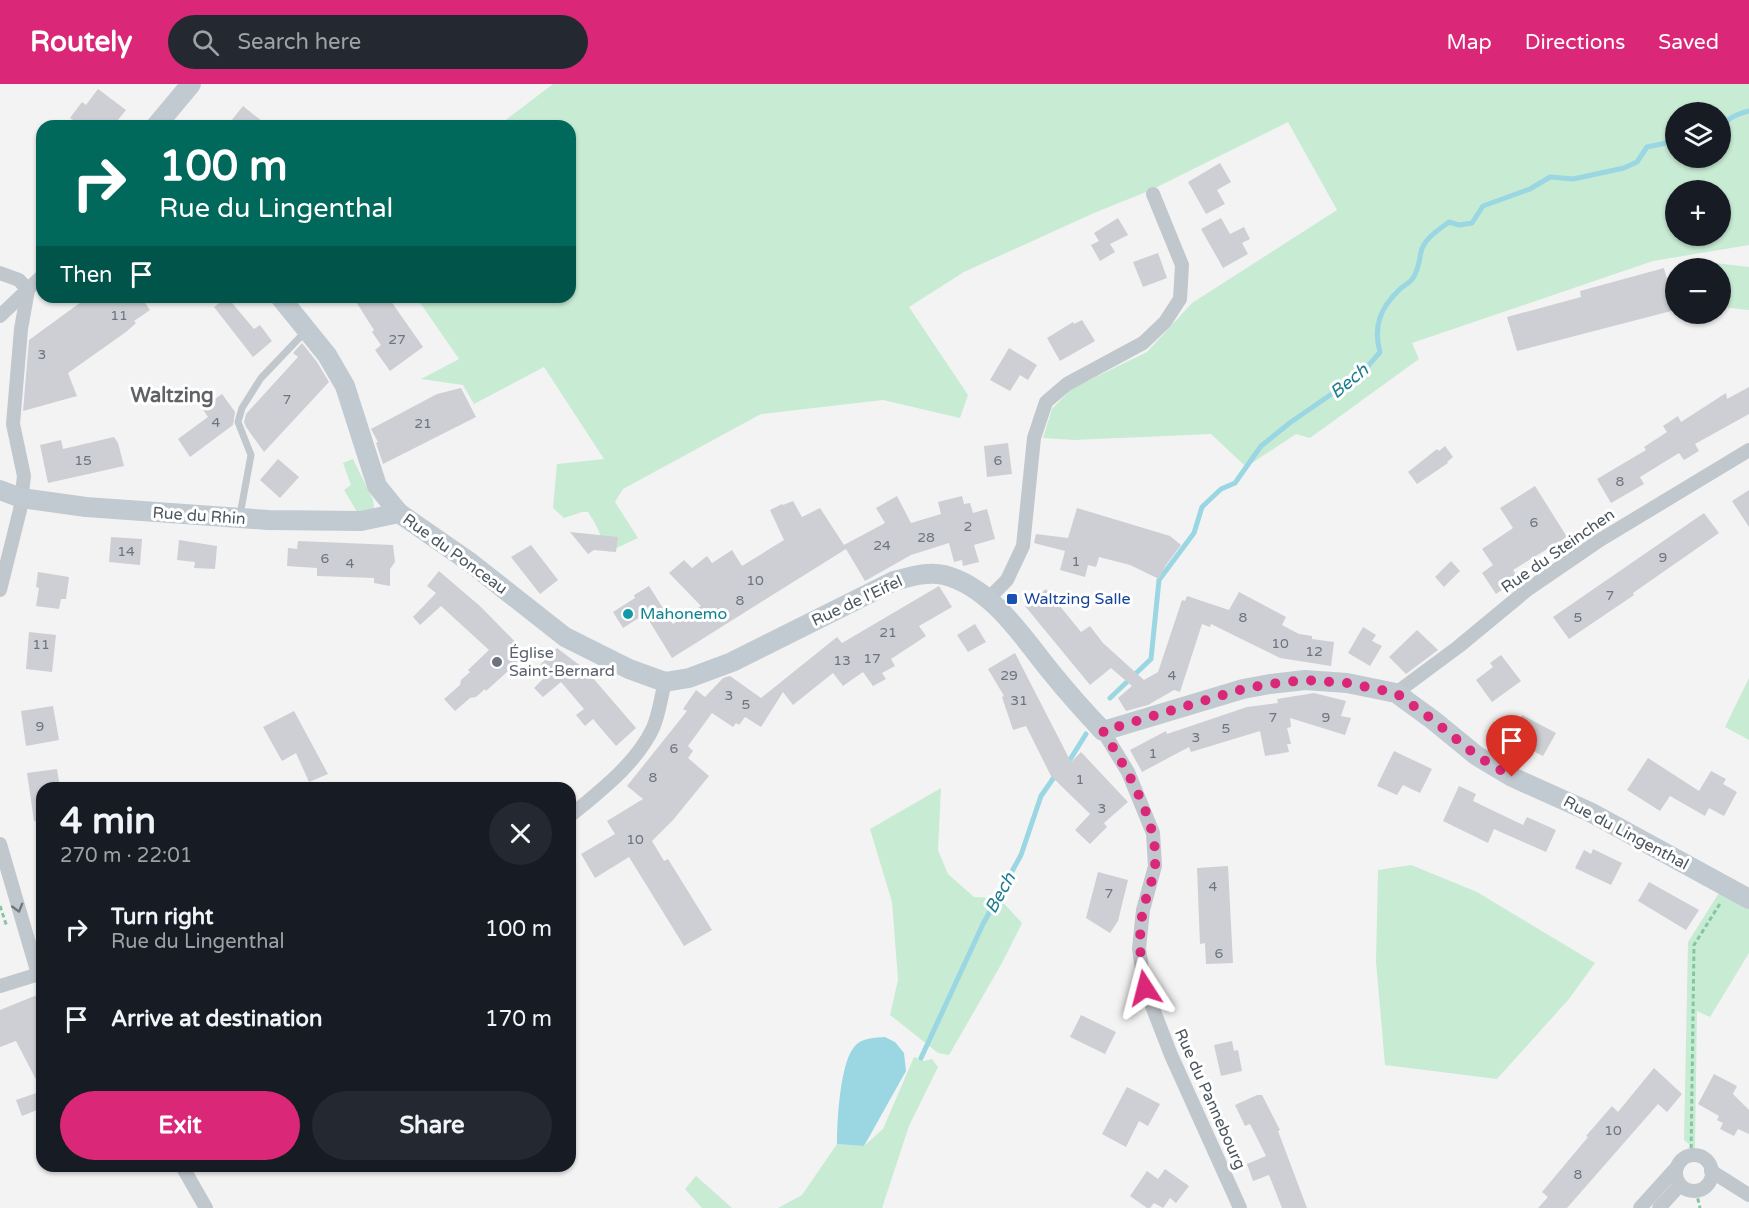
<!DOCTYPE html>
<meta charset="utf-8">
<style>
body{margin:0;font-family:"Varela Round",sans-serif;background:#242831;color:#f1f3f6;height:100vh;display:flex;flex-direction:column;font-size:22px;white-space:nowrap}
*{box-sizing:border-box;margin:0}
p{font-size:20px;color:#9ea1a6}
.icon{flex:none;width:33px;height:33px;fill:none;stroke:currentColor;stroke-width:2;stroke-linecap:round;stroke-linejoin:round}
.map{position:relative;flex:1;overflow:hidden}
.sheet{position:absolute;left:36px;top:698px;width:540px;height:390px;display:flex;flex-direction:column;background:#171b24;border-radius:18px;box-shadow:0 2px 4px #0004}
.sheet>*{flex:none}
.hud{position:absolute;left:36px;top:36px;width:540px;height:183px;border-radius:18px;box-shadow:0 2px 4px #0004;background:#00695c;color:#fff;overflow:hidden}
.buttons{position:absolute;left:1665px;top:18px;display:grid;gap:12px}
.buttons a{display:grid;place-items:center;width:66px;height:66px;border-radius:50%;background:#171b24;box-shadow:0 2px 4px #0004;font-size:30px}
.pin{position:absolute;display:grid;place-items:center;width:51px;height:51px;color:#fff;margin:-62px -26px;border-radius:50% 50% 50% 0;rotate:-45deg;box-shadow:0 0 6px #0007}
.pin .icon{rotate:45deg}
.me{position:absolute;width:66px;margin:-33px;rotate:351deg;stroke-linejoin:round;filter:drop-shadow(0 0 4px #0008)}
.turn{display:flex;align-items:center;gap:21px;height:126px;padding:0 24px;font-size:27px}
.turn .icon{width:78px;height:78px;stroke-width:2.5}
.turn b{display:block;font-size:42px;line-height:51px}
.then{display:flex;align-items:center;height:57px;padding:0 24px;background:#0003;gap:12px;font-size:22px}
.round{display:grid;place-items:center;flex:none;width:63px;height:63px;border-radius:32px;background:#242831}
.head{display:flex;align-items:center;justify-content:space-between;height:102px;padding:0 24px}
h1{font-size:36px;font-weight:800;line-height:45px}
.primary-button{display:flex;gap:12px;margin-top:auto;padding:12px 24px}
.primary-button a{flex:1;height:69px;border-radius:36px;background:#db2777;color:#fff;font-size:24px;font-weight:800;line-height:69px;text-align:center}
.primary-button a+a{background:#242831;color:#f1f3f6}
ul{padding:0;list-style:none}
li{display:flex;align-items:center;gap:18px;height:90px;padding:0 24px}
li div{flex:1}
li b{display:block;font-size:22px}
li em{font-style:normal}
header{display:flex;align-items:center;gap:36px;box-sizing:border-box;height:84px;padding:0 30px;background:#db2777;color:#fff}
header strong{font-size:28px}
nav{display:flex;gap:33px;margin-inline-start:auto;font-size:21px}
.search{width:420px;height:54px;background:#242831;display:flex;align-items:center;gap:15px;box-sizing:border-box;padding:0 21px;border-radius:33px;color:#9ea1a6;font-size:22px}
.map>svg:first-child{display:block}
.green{fill:#c8ebd4;fill-rule:evenodd}
.water{fill:#9ad7e3}
.lines{fill:none;stroke-linecap:round;stroke-linejoin:round}
.stream{stroke:#9ad7e3;stroke-width:5}
.building{fill:#cdcfd4}
.path{stroke:#83c6a2;stroke-width:3;stroke-dasharray:4.5 3;stroke-linecap:butt}
.lane{stroke:#c0c7cd;stroke-width:7}
.street{stroke:#c0c7cd;stroke-width:14}
.secondary{stroke:#c1cad1;stroke-width:20}
.oneway{stroke:#6f787f}
.route{stroke:#db2777;stroke-width:10;stroke-dasharray:0 18}
.transit-dot{fill:#1a4fb4;stroke:#fff;stroke-width:2}
.culture-dot{fill:#0f9aa8;stroke:#fff;stroke-width:2}
.worship-dot{fill:#6b7280;stroke:#fff;stroke-width:2}
.labels{text-anchor:middle;dominant-baseline:central;stroke-width:6;stroke-linejoin:round;paint-order:stroke}
.number-label{font-size:14px;fill:#6c747c}
.street-label{font-size:16px;fill:#4c565e;stroke:#fff}
.transit-label{font-size:16px;fill:#164399;stroke:#fff;text-anchor:start}
.culture-label{font-size:16px;fill:#0d838f;stroke:#fff;text-anchor:start}
.worship-label{font-size:16px;fill:#5b616d;stroke:#fff;text-anchor:start}
.water-label{font-size:18px;font-style:italic;fill:#1e7e90;stroke:#fff}
.quarter-label{font-size:20px;font-weight:bold;fill:#606366;stroke:#fff}
</style>
<header>
<strong>Routely</strong>
<div class="search"><svg class="icon" aria-label="search" viewBox="0 0 24 24"><circle cx="10" cy="10" r="6"/><path d="M15 15l6 6"/></svg>Search here</div>
<nav><a>Map</a><a>Directions</a><a>Saved</a></nav>
</header>
<div class="map">
<svg width="1749" height="1124" viewBox="0 0 1749 1124">
<rect width="100%" height="100%" fill="#f4f3f3"/>
<!-- green -->
<g class="green">
<path d="M553 0H1749V161L1653 177 1412 259 1419 275 1310 354 1296 350 1246 383 1211 350 1074 356 1043 354 1052 325 1071 305 1147 268 1192 219 1337 126 1288 38 1151 106 1094 129 964 188 909 223 968 311 960 334 883 316 761 330 623 405 615 418 638 454 608 468 595 439 588 428H582L564 434 553 424 557 380 604 375 544 283 474 320 463 301 421 295 459 275 416 213H570V42H498ZM1676 28H1720V74H1676ZM1676 106H1720V152H1676Z"/>
<polygon points="1715,179 1749,183 1749,226 1721,223 1720,184 1715,184"/>
<polygon points="353,375 373,416 374,422 372,428 359,431 344,406 351,401 343,379"/>
<polygon points="1749,594 1749,656 1725,643"/>
<polygon points="941,704 938,766 948,790 974,813 999,814 1022,839 1002,879 949,971 938,969 890,931 898,896 892,818 870,745"/>
<polygon points="1411,781 1477,808 1595,879 1569,915 1497,995 1385,981 1376,878 1378,786"/>
<polygon points="1724,801 1749,816 1749,869 1710,933 1697,927 1695,1065 1684,1056 1688,858"/>
<polygon points="914,973 924,977 932,975 938,983 909,1042 882,1124 778,1124 802,1111 837,1060 864,1062 883,1045"/>
<polygon points="696,1092 732,1124 702,1124 685,1105"/>
</g>
<!-- water -->
<path class="water" d="M885 953 895 958 904 969 906 987 864 1062 837 1060C837 1037 840 980 854 963 862 953 875 954 885 953Z"/>
<g class="lines">
<!-- stream -->
<g class="stream">
<path d="M1720 49C1725 34 1735 31 1749 27"/>
<path d="M1110 614 1151 575 1159 496 1194 449 1202 423 1221 405 1235 399 1261 362 1291 338 1362 289 1380 268C1373 243 1380 224 1399 206 1403 202 1410 199 1413 194 1419 185 1419 177 1421 168 1424 154 1439 146 1449 138L1459 141 1472 139 1483 122 1530 105 1550 93 1573 95 1624 84 1637 78 1647 63 1676 57"/>
<polyline points="1065,680 1071,674 1086,650"/>
<polyline points="921,974 983,840 1021,771 1041,712 1057,689"/>
</g>
</g>
<!-- building -->
<g class="building">
<polygon points="98,5 126,26 113,42 81,42 70,34 82,18 86,21"/>
<polygon points="243,22 268,42 227,42"/>
<polygon points="1220,79 1231,98 1217,106 1225,120 1206,130 1188,98"/>
<polygon points="1118,134 1128,151 1110,160 1115,168 1100,177 1091,161 1099,157 1094,149"/>
<polygon points="1221,134 1230,150 1244,143 1250,155 1242,159 1248,170 1223,184 1201,145"/>
<polygon points="1158,169 1167,194 1143,203 1133,178"/>
<polygon points="1664,184 1675,226 1517,267 1507,233 1581,213 1580,207"/>
<polygon points="88,213 141,213 150,226 134,237 136,239 126,248 68,289 77,312 23,327 29,256"/>
<polygon points="227,213 254,245 260,241 272,257 253,273 214,223"/>
<polygon points="353,213 388,213 423,263 390,287 375,266 381,261 372,248 374,246"/>
<polygon points="1082,236 1095,257 1060,277 1047,254 1073,238 1074,240"/>
<polygon points="302,259 317,278 329,298 264,368 246,343 244,338 246,330 298,273 293,269"/>
<polygon points="1009,264 1037,281 1028,296 1020,291 1010,307 990,296"/>
<polygon points="1749,303 1749,330 1695,360 1699,367 1684,376 1679,369 1640,393 1644,400 1611,419 1597,395 1646,366 1644,363 1667,348 1663,342 1678,332 1681,338 1726,309 1727,315"/>
<polygon points="461,304 476,333 383,380 376,359 378,358 371,345 437,310"/>
<polygon points="222,310 235,328 233,341 190,373 178,355 208,333 202,324"/>
<polygon points="114,353 118,359 124,382 48,399 40,361 61,356 63,365"/>
<polygon points="1008,359 1012,390 987,393 984,362"/>
<polygon points="1445,362 1453,373 1447,378 1448,379 1417,400 1408,388 1437,365 1439,367"/>
<polygon points="278,375 299,393 280,414 260,396"/>
<polygon points="1535,402 1567,453 1513,486 1519,494 1496,510 1482,489 1493,481 1482,465 1513,444 1500,424"/>
<polygon points="1749,406 1749,443 1732,417"/>
<polygon points="897,412 911,439 941,430 938,418 962,412 964,420 970,419 973,429 987,425 995,455 974,461 979,478 963,482 962,476 954,478 949,459 911,471 865,497 846,465 672,574 645,530 623,544 613,528 635,514 634,511 649,502 673,540 701,522 669,489 684,476 692,484 707,472 712,479 732,466 742,482 784,456 770,426 782,420 783,421 793,417 802,433 820,424 844,461 885,439 876,424"/>
<polygon points="1077,424 1170,452 1181,461 1166,481 1159,495 1130,481 1099,473 1096,483 1088,481 1085,493 1060,486 1065,467 1034,459 1036,450 1068,454"/>
<polygon points="1704,429 1719,449 1633,509 1634,511 1569,555 1553,533"/>
<polygon points="570,448 618,453 616,468 594,466 588,470"/>
<polygon points="111,453 142,455 140,481 109,478"/>
<polygon points="179,456 217,462 215,485 194,484 195,478 177,476"/>
<polygon points="298,457 393,461 395,478 390,485 390,502 374,499 374,494 317,492 317,484 287,482 288,464 297,465"/>
<polygon points="531,461 558,496 540,510 511,473"/>
<polygon points="1451,477 1460,487 1444,503 1435,493"/>
<polygon points="439,487 481,523 527,570 486,607 485,605 476,613 470,614 455,627 444,615 460,601 461,596 470,588 468,586 489,566 441,522 420,541 413,533 436,509 427,502"/>
<polygon points="38,488 69,493 66,515 61,515 59,525 36,522 39,504 36,503"/>
<polygon points="939,502 952,523 919,542 926,552 891,575 895,582 882,589 886,595 873,602 863,588 843,602 833,589 793,621 783,608 761,643 745,633 739,641 736,639 733,643 712,629 688,662 693,667 688,674 709,692 673,736 652,757 664,777 668,775 712,846 684,862 629,773 595,794 581,770 615,750 607,737 643,715 627,702 687,627 683,625 696,606 705,613 723,594 730,592 761,614 837,553 842,559"/>
<polygon points="1046,505 1081,548 1090,542 1103,559 1144,596 1158,588 1182,516 1185,517 1187,512 1229,526 1239,508 1286,533 1282,541 1299,550 1312,552 1312,555 1334,558 1331,582 1280,574 1211,540 1210,543 1202,540 1180,608 1174,606 1148,621 1126,627 1118,614 1132,602 1111,584 1090,601 1025,522"/>
<polygon points="975,540 986,558 968,568 957,551"/>
<polygon points="1363,543 1376,551 1372,557 1382,562 1370,582 1348,569"/>
<polygon points="1417,546 1438,566 1406,590 1389,573"/>
<polygon points="29,548 56,551 52,588 26,585"/>
<polygon points="557,564 586,586 636,644 616,662 593,635 585,642 576,631 584,625 561,598 543,613 534,604 549,589 540,581"/>
<polygon points="1015,569 1071,678 1081,668 1128,718 1104,739 1107,743 1090,760 1075,746 1090,730 1051,692 1026,642 1013,646 1002,613 1004,612 988,585"/>
<polygon points="1501,571 1521,597 1492,618 1476,596 1493,583 1490,579"/>
<polygon points="1314,609 1346,617 1341,632 1351,634 1345,651 1290,634 1291,643 1287,644 1291,660 1287,660 1289,668 1265,672 1260,647 1191,668 1189,663 1142,688 1130,666 1166,647 1167,650 1247,623 1278,619 1277,615"/>
<polygon points="53,622 59,656 26,662 21,627"/>
<polygon points="294,627 328,690 309,698 296,669 282,677 263,643"/>
<polygon points="1522,631 1556,649 1543,672 1509,655"/>
<polygon points="1394,667 1432,685 1420,709 1403,701 1397,711 1377,702"/>
<polygon points="1648,674 1699,707 1711,687 1726,695 1723,700 1737,708 1724,732 1709,724 1705,732 1670,712 1660,727 1627,706"/>
<polygon points="57,685 60,704 42,704 42,737 34,737 27,689"/>
<polygon points="1459,702 1476,710 1473,717 1523,741 1527,733 1556,746 1546,768 1494,745 1488,759 1443,737"/>
<polygon points="1593,765 1622,779 1611,801 1575,784 1584,766 1591,770"/>
<polygon points="1228,782 1233,879 1206,880 1205,859 1200,860 1197,784"/>
<polygon points="1098,788 1128,796 1118,837 1110,849 1086,834"/>
<polygon points="1649,798 1699,826 1686,846 1638,817"/>
<polygon points="42,909 42,1024 22,1032 16,1016 42,1007 16,957 0,963 0,926"/>
<polygon points="1081,931 1116,948 1105,970 1070,953"/>
<polygon points="1232,957 1234,967 1238,966 1242,987 1221,992 1214,961"/>
<polygon points="1654,984 1682,1010 1667,1028 1658,1020 1567,1124 1538,1124 1548,1113 1542,1108 1588,1053 1586,1052 1612,1022 1618,1028"/>
<polygon points="1714,990 1737,1002 1733,1010 1749,1026 1749,1050 1738,1045 1734,1052 1720,1045 1723,1039 1717,1036 1719,1032 1698,1020"/>
<polygon points="1127,1003 1160,1020 1148,1042 1139,1037 1126,1063 1102,1050"/>
<polygon points="1257,1011 1262,1011 1280,1046 1278,1047 1307,1124 1282,1124 1269,1091 1253,1097 1247,1080 1266,1072 1250,1040 1245,1042 1235,1021"/>
<polygon points="1165,1085 1189,1102 1176,1119 1170,1114 1163,1124 1154,1119 1150,1124 1147,1124 1130,1112 1147,1087 1158,1095"/>
</g>
<g class="lines">
<!-- path -->
<g class="path">
<polyline points="0,822 7,843"/>
<polyline points="1691,1072 1694,861 1721,818"/>
<polyline points="1696,1107 1700,1124"/>
</g>
<!-- lane -->
<polyline class="lane" points="240,431 251,371 238,338 242,324 261,294 305,248"/>
<!-- street -->
<g class="street">
<polyline points="0,189 19,196 28,206"/>
<polyline points="0,232 42,192"/>
<polyline points="0,506 20,426 24,392 13,340 21,245 28,206"/>
<polyline points="987,516 1007,496 1023,462 1034,354 1046,318 1067,300 1143,259 1165,238 1180,215 1182,181 1153,110"/>
<polyline points="1396,609 1458,563 1527,506 1600,456 1749,366"/>
<polyline points="1103,647 1128,688 1153,749 1155,782 1143,826 1139,865 1145,904 1171,971 1240,1124"/>
<path d="M570 732C600 707 636 680 653 644 659 630 661 613 665 598"/>
<polyline points="0,760 38,890 42,895"/>
<polyline points="0,902 42,889"/>
<circle cx="1694" cy="1089" r="18"/>
<polyline points="182,1082 206,1124"/>
<polyline points="1711,1087 1749,1111"/>
<polyline points="1640,1124 1677,1083"/>
<polyline points="1659,1124 1680,1101"/>
</g>
<!-- secondary -->
<g class="secondary">
<polyline points="156,42 191,0"/>
<path d="M280 213 327 271 345 302 377 402 399 429 471 479 565 553 629 585 665 598 689 594 732 578 894 497C910 493 927 487 944 491 991 503 1022 552 1051 588 1068 609 1085 628 1103 647L1243 605 1270 600 1305 596 1347 599 1396 609 1433 636 1477 672 1512 693 1590 728 1749 815"/>
<polyline points="0,406 21,414 86,423 268,436 361,437 399,429"/>
</g>
</g>
<!-- one-way arrows -->
<defs><path id="oneway-chevron" d="M-2-3.5L2.5 0L-2 3.5" fill="none" stroke-width="1.6" stroke-linecap="round" stroke-linejoin="round" transform="scale(1.5)"/></defs>
<use class="oneway" href="#oneway-chevron" transform="translate(18 824) rotate(74)"/>
<g class="lines">
<!-- route -->
<path class="route" d="M1145 904C1140 875 1138 855 1143 826 1146 812 1153 797 1155 782 1159 737 1126 685 1103 647L1243 605 1270 600 1305 596 1347 599 1396 609 1433 636 1477 672 1512 693"/>
</g>
<!-- markers -->
<rect class="transit-dot" x="1006" y="509" width="12" height="12" rx="3"/>
<circle class="culture-dot" cx="628" cy="530" r="6"/>
<circle class="worship-dot" cx="497" cy="578" r="6"/>
<g class="labels">
<!-- number labels -->
<g class="number-label">
<text x="119" y="231">11</text>
<text x="397" y="255">27</text>
<text x="42" y="270">3</text>
<text x="287" y="315">7</text>
<text x="216" y="338">4</text>
<text x="423" y="339">21</text>
<text x="83" y="376">15</text>
<text x="998" y="376">6</text>
<text x="1620" y="397">8</text>
<text x="1534" y="438">6</text>
<text x="968" y="442">2</text>
<text x="926" y="453">28</text>
<text x="882" y="461">24</text>
<text x="126" y="467">14</text>
<text x="1663" y="473">9</text>
<text x="325" y="474">6</text>
<text x="1076" y="477">1</text>
<text x="350" y="479">4</text>
<text x="755" y="496">10</text>
<text x="1610" y="511">7</text>
<text x="740" y="516">8</text>
<text x="1243" y="533">8</text>
<text x="1578" y="533">5</text>
<text x="888" y="548">21</text>
<text x="1280" y="559">10</text>
<text x="41" y="560">11</text>
<text x="1314" y="567">12</text>
<text x="872" y="574">17</text>
<text x="842" y="576">13</text>
<text x="1009" y="591">29</text>
<text x="1172" y="591">4</text>
<text x="729" y="611">3</text>
<text x="1019" y="616">31</text>
<text x="746" y="620">5</text>
<text x="1273" y="633">7</text>
<text x="1326" y="633">9</text>
<text x="40" y="642">9</text>
<text x="1226" y="644">5</text>
<text x="1196" y="653">3</text>
<text x="674" y="664">6</text>
<text x="1153" y="669">1</text>
<text x="653" y="693">8</text>
<text x="1080" y="695">1</text>
<text x="1102" y="724">3</text>
<text x="635" y="755">10</text>
<text x="1213" y="802">4</text>
<text x="1109" y="809">7</text>
<text x="1219" y="869">6</text>
<text x="1613" y="1046">10</text>
<text x="1578" y="1090">8</text>
</g>
<!-- street labels -->
<g class="street-label">
<text transform="translate(199 432) rotate(4)">Rue du Rhin</text>
<text transform="translate(1558 467) rotate(-35)">Rue du Steinchen</text>
<text transform="translate(455 470) rotate(36)">Rue du Ponceau</text>
<text transform="translate(857 517) rotate(-25)">Rue de l'Eifel</text>
<text transform="translate(1626 749) rotate(28)">Rue du Lingenthal</text>
<text transform="translate(1210 1015) rotate(66)">Rue du Pannebourg</text>
</g>
<!-- transit labels -->
<g class="transit-label">
<text x="1024" y="515">Waltzing Salle</text>
</g>
<!-- culture labels -->
<g class="culture-label">
<text x="640" y="530">Mahonemo</text>
</g>
<!-- worship labels -->
<g class="worship-label">
<text x="509" y="569">Église<tspan x="509" dy="18">Saint-Bernard</tspan></text>
</g>
<!-- water labels -->
<g class="water-label">
<text transform="translate(1349 297) rotate(-39)">Bech</text>
<text transform="translate(1000 809) rotate(-61)">Bech</text>
</g>
<!-- quarter labels -->
<g class="quarter-label">
<text x="172" y="312">Waltzing</text>
</g>
</g>
</svg>
<div class="buttons">
<a><svg class="icon" aria-label="layers" viewBox="0 0 24 24"><path d="M12 4l9 5-9 5-9-5zM3 14l9 5 9-5"/></svg></a>
<a>+</a>
<a>−</a>
</div>
<div class="pin" style="left:1512px;top:693px;background:#d93025"><svg class="icon" aria-label="arrive" viewBox="0 0 24 24"><path d="M6 21V4h12l-3 4 3 4H6"/></svg></div>
<svg class="me" style="left:1145px;top:904px" viewBox="-20 -20 40 40"><path d="M0-17L14 15 0 8-14 15z" fill="#db2777" stroke="#fff" stroke-width="4"/></svg>
<div class="hud">
<div class="turn"><svg class="icon" aria-label="right" viewBox="0 0 24 24"><path d="M7 20v-9h11M14 6l5 5-5 5"/></svg><div><b>100 m</b>Rue du Lingenthal</div></div>
<div class="then">Then<svg class="icon" aria-label="arrive" viewBox="0 0 24 24"><path d="M6 21V4h12l-3 4 3 4H6"/></svg></div>
</div>
<section class="sheet">
<div class="head"><div><h1>4 min</h1><p>270 m · 22:01</p></div><a class="round"><svg class="icon" aria-label="close" viewBox="0 0 24 24"><path d="M6 6l12 12M18 6L6 18"/></svg></a></div>
<ul>
<li><svg class="icon" aria-label="right" viewBox="0 0 24 24"><path d="M7 20v-9h11M14 6l5 5-5 5"/></svg><div><b>Turn right</b><p>Rue du Lingenthal</p></div><em>100 m</em></li>
<li><svg class="icon" aria-label="arrive" viewBox="0 0 24 24"><path d="M6 21V4h12l-3 4 3 4H6"/></svg><div><b>Arrive at destination</b></div><em>170 m</em></li>
</ul>
<div class="primary-button"><a>Exit</a><a>Share</a></div>
</section>
</div>
